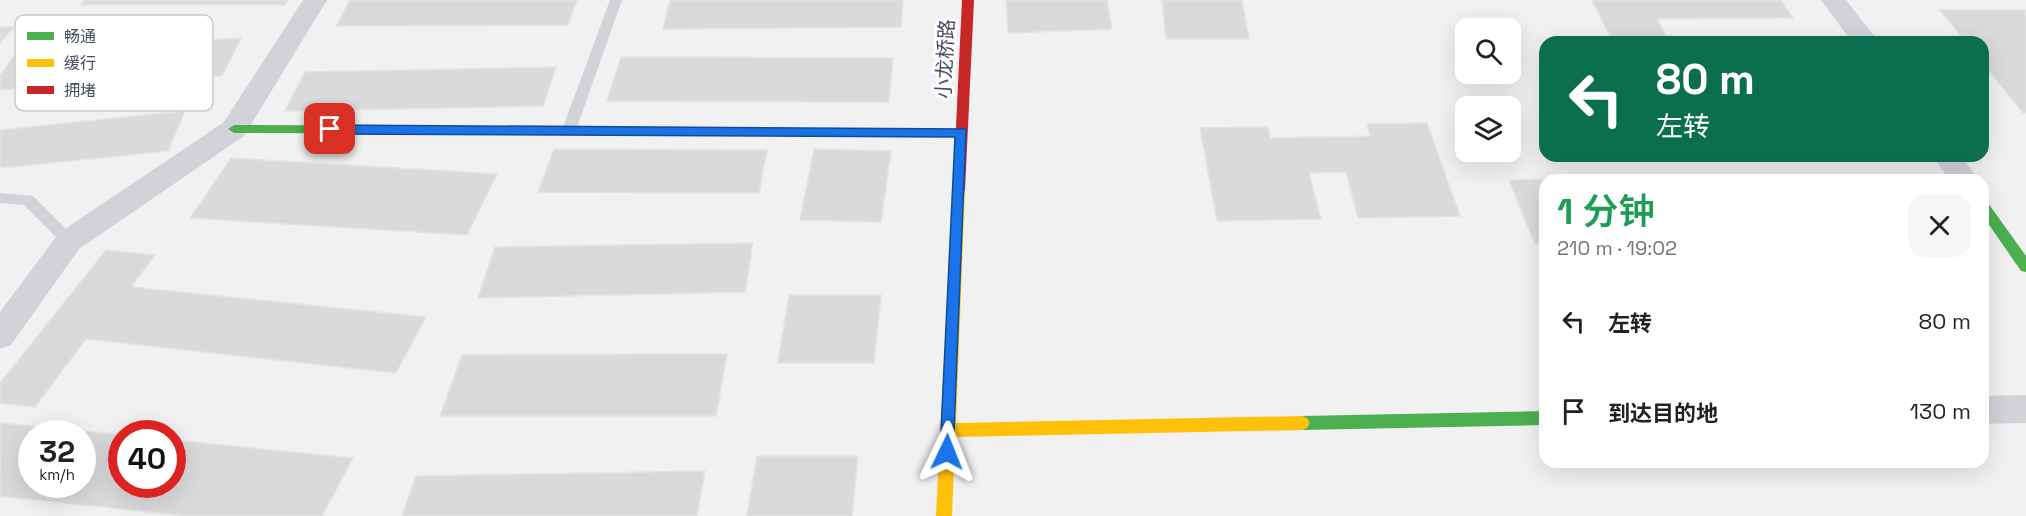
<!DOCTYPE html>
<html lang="zh">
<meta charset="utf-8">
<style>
body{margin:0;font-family:"Space Grotesk","Noto Sans SC",sans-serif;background:#f6f6f6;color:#222;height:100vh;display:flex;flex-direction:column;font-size:22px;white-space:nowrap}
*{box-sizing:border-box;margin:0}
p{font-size:20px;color:#767676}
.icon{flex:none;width:33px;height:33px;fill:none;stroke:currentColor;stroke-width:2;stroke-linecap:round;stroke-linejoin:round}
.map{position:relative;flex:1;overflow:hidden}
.sheet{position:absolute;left:1539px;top:174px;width:450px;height:294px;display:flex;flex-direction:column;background:#fff;border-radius:18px;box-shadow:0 6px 24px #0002}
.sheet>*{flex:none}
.banner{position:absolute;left:1539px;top:36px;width:450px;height:126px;border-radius:18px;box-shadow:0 6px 24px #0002;background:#0b6e4f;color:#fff;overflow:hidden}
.tools{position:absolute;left:1455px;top:18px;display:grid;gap:12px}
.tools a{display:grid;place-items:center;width:66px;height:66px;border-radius:12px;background:#fff;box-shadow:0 6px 24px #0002;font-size:30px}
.speed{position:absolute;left:18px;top:420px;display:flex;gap:12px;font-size:30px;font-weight:700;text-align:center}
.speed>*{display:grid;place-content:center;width:78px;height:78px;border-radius:50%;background:#fff;box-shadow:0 6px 24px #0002;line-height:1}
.speed small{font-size:15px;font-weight:400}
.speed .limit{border:9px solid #d22;background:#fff;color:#111}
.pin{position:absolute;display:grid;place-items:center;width:51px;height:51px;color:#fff;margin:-26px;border-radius:12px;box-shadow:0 3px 9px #0006}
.me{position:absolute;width:66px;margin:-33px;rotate:2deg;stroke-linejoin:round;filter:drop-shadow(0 0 4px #0008)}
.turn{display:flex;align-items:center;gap:21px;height:126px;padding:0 18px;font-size:27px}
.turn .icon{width:78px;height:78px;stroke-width:2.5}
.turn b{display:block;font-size:42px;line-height:51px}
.round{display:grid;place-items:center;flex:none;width:63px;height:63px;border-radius:18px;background:#f6f6f6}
.summary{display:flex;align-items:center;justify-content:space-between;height:102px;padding:0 18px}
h1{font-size:36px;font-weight:600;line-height:45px;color:#1e9e55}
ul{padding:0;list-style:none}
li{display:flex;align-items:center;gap:18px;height:90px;padding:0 18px}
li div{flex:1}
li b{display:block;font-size:22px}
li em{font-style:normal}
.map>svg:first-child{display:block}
.building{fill:#dadadd;stroke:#e3e3e4;stroke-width:1.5;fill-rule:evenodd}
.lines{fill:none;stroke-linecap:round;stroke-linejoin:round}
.lane{fill:#d2d3d8;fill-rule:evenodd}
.street{fill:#d2d3d8;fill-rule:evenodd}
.fast{fill:#4caf50;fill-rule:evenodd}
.slow{fill:#ffc107;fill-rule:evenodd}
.jam{fill:#c62828;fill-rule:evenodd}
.route{fill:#1a73e8;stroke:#114b97;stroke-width:1.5}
.labels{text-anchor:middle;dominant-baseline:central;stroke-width:6;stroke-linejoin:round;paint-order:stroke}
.street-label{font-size:20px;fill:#474e60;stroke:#fff}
.key{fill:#fff;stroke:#c8cacf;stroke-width:1.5}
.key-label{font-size:16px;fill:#474e60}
</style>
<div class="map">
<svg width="2026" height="516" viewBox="0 0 2026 516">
<rect width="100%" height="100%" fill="#f2f1f1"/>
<!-- building -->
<g class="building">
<polygon points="85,0 288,0 285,5 81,5"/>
<polygon points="350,0 577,0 568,25 336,26"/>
<polygon points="670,0 903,0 901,27 663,29"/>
<polygon points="1006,0 1107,0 1112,29 1008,33"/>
<polygon points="1162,0 1242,0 1249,39 1166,39"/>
<polygon points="1592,0 1781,0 1793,18 1657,19 1667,38 1611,38"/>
<polygon points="1940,10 2026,10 2026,113 2023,113 1983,63 1983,42 1966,42"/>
<polygon points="0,27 14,27 0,43"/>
<polygon points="241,38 222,76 0,90 0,76 17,51"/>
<polygon points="621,57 893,58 889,102 607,101"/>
<polygon points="556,67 543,106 285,111 305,72"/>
<polygon points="185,111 168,151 0,168 0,130"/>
<polygon points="1427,123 1460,216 1358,218 1346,172 1309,173 1321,219 1217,221 1200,128 1268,127 1270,138 1370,136 1367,124"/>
<polygon points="554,149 767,150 759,193 538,192"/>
<polygon points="814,149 891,151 881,222 800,220"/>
<polygon points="231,158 497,174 467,235 190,218"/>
<polygon points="1633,178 1634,180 1545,180 1545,244 1535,244 1509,180"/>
<polygon points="753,243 745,292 478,298 495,247"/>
<polygon points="106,250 155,255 131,287 426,317 396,373 86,339 35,407 0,403 0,383"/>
<polygon points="789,295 881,295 874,363 778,363"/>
<polygon points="727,354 716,416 440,416 462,355"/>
<path d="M0 423 122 435V484H172V440L353 458 322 516H188L0 496ZM32 434H82V484H32Z"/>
<polygon points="757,456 858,456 852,516 747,516"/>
<polygon points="705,471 697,516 402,516 416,476"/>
</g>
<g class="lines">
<!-- lane -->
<g class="lane">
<polygon points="610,0 622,0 576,130 569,135 564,133 562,130"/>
<polygon points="0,193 33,196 74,237 76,241 74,245 64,245 24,205 0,203"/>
</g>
<!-- street -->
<g class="street">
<polygon points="303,0 327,0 244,136 79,249 11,345 0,349 0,312 59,233 224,122"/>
<polygon points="1821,0 1846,0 1879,42 1852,42"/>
<polygon points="1933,156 1962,156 1978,180 1949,180"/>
<polygon points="2026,395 2026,423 1983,424 1983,396"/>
</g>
<!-- fast -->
<g class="fast">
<polygon points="234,125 641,127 647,131 641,135 234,133 228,129"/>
<polygon points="886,129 961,129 967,133 961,137 886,137 880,133"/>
<polygon points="1983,201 1988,203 2026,256 2026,272 2021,271 1983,216"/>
<polygon points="1545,411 1545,425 1302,430 1297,428 1294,423 1297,418 1302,416"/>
</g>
<!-- slow -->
<g class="slow">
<polygon points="641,127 886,129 892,133 886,137 641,135 635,131"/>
<polygon points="959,185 965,190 956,423 1302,416 1307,418 1310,423 1307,428 1302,430 955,437 952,516 936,516 953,190"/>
</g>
<!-- jam -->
<polygon class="jam" points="962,0 974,0 965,190 959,195 953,190"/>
</g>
<!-- route -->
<polygon class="route" points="330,125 966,129 953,457 942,457 940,452 955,137 330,134 323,129"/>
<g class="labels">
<!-- street labels -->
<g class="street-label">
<text transform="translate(945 59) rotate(-87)">小龙桥路</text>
</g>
</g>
<!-- legend -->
<rect x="15" y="15" width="198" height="96" rx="9" class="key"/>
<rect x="27" y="32" width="27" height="8" fill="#4caf50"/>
<rect x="27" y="59" width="27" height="8" fill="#ffc107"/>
<rect x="27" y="86" width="27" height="8" fill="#c62828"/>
<g class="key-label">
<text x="64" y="42">畅通</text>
<text x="64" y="69">缓行</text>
<text x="64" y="96">拥堵</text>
</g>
</svg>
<div class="tools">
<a><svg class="icon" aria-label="search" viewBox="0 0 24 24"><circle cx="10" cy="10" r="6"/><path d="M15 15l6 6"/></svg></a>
<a><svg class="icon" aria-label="layers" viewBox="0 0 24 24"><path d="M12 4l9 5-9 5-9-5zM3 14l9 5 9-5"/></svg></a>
</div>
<div class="speed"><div>32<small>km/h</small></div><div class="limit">40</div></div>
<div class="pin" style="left:330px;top:129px;background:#d93025"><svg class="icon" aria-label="arrive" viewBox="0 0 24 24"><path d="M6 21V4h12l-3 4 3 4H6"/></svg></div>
<svg class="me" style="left:947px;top:452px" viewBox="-20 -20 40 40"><path d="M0-17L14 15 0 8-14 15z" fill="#1a73e8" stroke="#fff" stroke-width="4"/></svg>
<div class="banner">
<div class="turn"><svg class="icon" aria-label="left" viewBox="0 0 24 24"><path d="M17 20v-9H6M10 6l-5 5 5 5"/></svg><div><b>80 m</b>左转</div></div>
</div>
<section class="sheet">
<div class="summary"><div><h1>1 分钟</h1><p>210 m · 19:02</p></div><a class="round"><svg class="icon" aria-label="close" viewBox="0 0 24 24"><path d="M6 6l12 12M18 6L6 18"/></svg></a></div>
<ul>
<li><svg class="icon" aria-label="left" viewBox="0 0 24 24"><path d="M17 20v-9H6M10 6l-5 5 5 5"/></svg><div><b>左转</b></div><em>80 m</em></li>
<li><svg class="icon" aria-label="arrive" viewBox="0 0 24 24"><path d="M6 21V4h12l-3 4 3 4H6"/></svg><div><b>到达目的地</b></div><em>130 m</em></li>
</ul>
</section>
</div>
